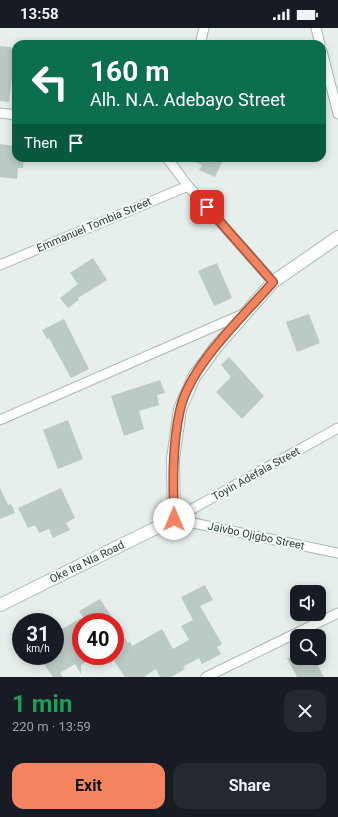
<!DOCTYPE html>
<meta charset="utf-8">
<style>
body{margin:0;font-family:Roboto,sans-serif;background:#242831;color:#f1f3f6;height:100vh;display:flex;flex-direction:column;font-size:15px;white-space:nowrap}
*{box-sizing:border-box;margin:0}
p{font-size:13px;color:#9ea1a6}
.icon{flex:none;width:22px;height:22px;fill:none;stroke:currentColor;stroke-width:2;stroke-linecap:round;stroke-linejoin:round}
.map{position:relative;height:649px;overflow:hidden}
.side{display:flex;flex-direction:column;background:#171b24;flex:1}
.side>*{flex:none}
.top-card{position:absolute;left:12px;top:12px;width:314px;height:122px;border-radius:12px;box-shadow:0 2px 10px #0003;background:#0b6e4f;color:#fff;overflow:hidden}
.tools{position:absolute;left:290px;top:557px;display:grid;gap:8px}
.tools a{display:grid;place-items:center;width:36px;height:36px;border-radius:8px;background:#171b24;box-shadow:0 2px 10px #0003;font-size:20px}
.speed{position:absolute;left:12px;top:585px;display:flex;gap:8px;font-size:20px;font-weight:700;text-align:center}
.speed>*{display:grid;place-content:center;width:52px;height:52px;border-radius:50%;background:#171b24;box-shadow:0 2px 10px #0003;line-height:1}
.speed small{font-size:10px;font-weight:400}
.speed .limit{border:6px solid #d22;background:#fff;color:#111}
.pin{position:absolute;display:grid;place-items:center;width:34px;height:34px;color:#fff;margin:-17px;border-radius:8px;box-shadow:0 2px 6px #0006}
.me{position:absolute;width:44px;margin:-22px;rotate:0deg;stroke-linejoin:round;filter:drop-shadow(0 0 3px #0008)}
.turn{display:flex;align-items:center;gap:14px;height:84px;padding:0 12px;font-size:18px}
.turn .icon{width:52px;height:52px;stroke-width:2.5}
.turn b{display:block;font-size:28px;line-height:34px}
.then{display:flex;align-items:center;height:38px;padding:0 12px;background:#0003;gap:8px;font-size:15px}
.round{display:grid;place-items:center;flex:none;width:42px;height:42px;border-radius:12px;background:#242831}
.overview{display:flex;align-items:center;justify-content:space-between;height:68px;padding:0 12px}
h1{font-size:24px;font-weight:700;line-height:30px;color:#1e9e55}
.button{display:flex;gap:8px;margin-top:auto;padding:8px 12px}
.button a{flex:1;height:46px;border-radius:12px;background:#f4845f;color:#111;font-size:16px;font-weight:700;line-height:46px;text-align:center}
.button a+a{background:#242831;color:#f1f3f6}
.status{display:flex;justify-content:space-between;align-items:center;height:28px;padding:0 20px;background:#171b24;direction:ltr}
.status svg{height:11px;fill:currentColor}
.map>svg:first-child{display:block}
.building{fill:#bbcac4}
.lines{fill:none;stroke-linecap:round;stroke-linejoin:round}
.street-casing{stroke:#a8b8b2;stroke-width:11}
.secondary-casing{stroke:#a4bbb3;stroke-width:14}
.street{stroke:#fff;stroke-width:9}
.secondary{stroke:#fff;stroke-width:12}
.route-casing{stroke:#9f563e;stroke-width:10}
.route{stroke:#f4845f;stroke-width:7}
.labels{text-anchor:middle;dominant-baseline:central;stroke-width:4;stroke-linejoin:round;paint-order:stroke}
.street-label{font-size:11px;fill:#24423a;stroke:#f7fbf9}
</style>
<div class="status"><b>13:58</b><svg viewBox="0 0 49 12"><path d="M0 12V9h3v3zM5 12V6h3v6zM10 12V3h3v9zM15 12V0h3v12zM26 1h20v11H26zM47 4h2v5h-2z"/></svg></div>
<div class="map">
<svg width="338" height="649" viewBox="0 0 338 649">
<rect width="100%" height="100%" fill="#e6efeb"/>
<!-- building -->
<g class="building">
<polygon points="0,18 16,20 9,74 0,73"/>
<polygon points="0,116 16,118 16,130 24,130 23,140 18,140 17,151 0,149"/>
<polygon points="186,130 224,130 215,149 199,142 202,137"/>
<polygon points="93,230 107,252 78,270 79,272 68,280 60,270 78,256 70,245"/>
<polygon points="217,235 232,270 214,278 198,243"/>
<polygon points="309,286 320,315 297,324 286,294"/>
<polygon points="64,291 89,341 71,350 49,310 47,311 42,302"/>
<polygon points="229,329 264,368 242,391 216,364 231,349 221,337"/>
<polygon points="160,352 165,365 157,367 159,377 139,383 144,401 124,408 111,368"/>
<polygon points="68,392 83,431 58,441 43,402"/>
<polygon points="0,460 8,477 11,476 15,485 0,491"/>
<polygon points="61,460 75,490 66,495 70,502 53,510 49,501 39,505 35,497 28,500 18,480"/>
<polygon points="205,557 213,572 200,578 222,616 217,619 221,626 202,636 199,630 183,639 185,641 171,649 160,649 156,641 144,649 125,649 111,628 115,628 115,595 128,615 130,614 132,618 162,601 173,621 189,612 181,598 193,592 181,569"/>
<polygon points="100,571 115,594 86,594 79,583"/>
<polygon points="81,590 81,628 95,628 81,637 81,646 75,636 60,645 63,649 53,649 44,636 55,629 55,605"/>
<polygon points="287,630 314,630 324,649 297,649"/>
</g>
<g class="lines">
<!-- street casing -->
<g class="street-casing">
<g id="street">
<polyline points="316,0 320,16"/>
<polyline points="200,16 204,0"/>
<polyline points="322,23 338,86"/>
<polyline points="0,85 16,87"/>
<polyline points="167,130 188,158 273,254"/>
<polyline points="0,237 188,158"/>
<polyline points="0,392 243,286"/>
<polyline points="174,491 338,400"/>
<polyline points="174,491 338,525"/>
<polyline points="206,649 338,585"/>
</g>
</g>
<!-- secondary casing -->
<g class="secondary-casing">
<polyline id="secondary" points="0,577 174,491 173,431 180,381 194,349 216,319 273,254 338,209"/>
</g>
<!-- street -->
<use href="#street" class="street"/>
<!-- secondary -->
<use href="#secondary" class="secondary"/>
</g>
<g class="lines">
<!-- route casing -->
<g class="route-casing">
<path id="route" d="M174 491C173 455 172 418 180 382 190 337 243 289 273 254L207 179"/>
</g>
<!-- route -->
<use href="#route" class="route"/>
</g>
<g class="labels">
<!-- street labels -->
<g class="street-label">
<text transform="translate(94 197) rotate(-23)">Emmanuel Tombia Street</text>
<text transform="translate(256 446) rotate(-29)">Toyin Adefala Street</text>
<text transform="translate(256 508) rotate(12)">Jaivbo Ojigbo Street</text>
<text transform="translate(87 534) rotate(-26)">Oke Ira Nla Road</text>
</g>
</g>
</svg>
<div class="tools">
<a><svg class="icon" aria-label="sound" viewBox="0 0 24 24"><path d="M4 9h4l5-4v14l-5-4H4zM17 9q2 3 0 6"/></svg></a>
<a><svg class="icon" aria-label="search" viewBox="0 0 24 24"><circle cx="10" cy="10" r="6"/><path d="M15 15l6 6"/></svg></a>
</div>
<div class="speed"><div>31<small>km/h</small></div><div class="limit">40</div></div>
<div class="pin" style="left:207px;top:179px;background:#d93025"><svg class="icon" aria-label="arrive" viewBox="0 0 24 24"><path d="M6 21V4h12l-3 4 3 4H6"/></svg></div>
<svg class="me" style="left:174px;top:491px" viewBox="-20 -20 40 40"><circle r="19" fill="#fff"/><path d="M0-13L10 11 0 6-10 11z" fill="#f4845f"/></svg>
<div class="top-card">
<div class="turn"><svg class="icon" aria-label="left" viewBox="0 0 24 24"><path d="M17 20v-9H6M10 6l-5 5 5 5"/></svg><div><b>160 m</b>Alh. N.A. Adebayo Street</div></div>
<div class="then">Then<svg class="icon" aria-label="arrive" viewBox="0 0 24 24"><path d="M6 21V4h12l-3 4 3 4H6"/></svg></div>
</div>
</div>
<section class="side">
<div class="overview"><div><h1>1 min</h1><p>220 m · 13:59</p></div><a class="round"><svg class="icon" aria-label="close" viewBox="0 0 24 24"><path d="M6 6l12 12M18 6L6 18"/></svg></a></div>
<div class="button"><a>Exit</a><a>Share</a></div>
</section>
